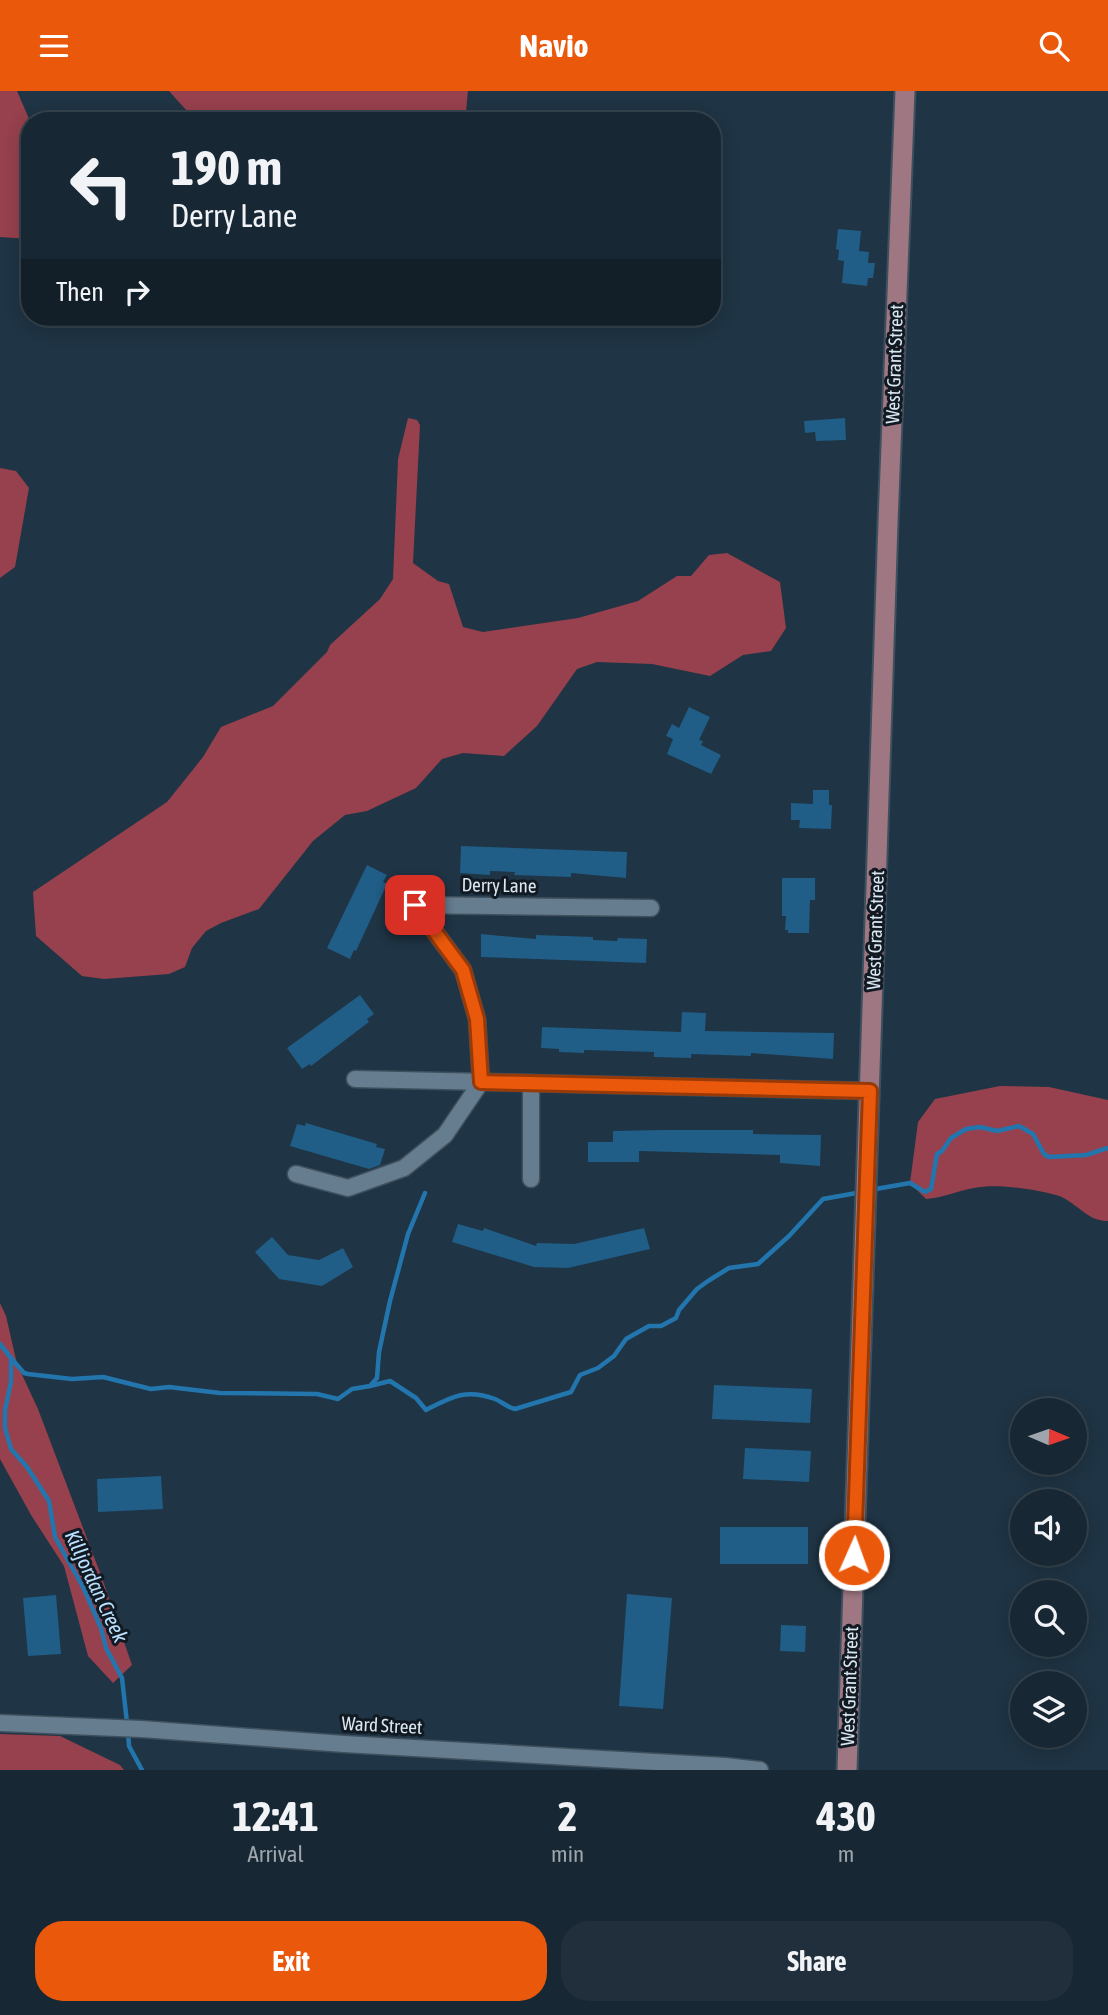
<!DOCTYPE html>
<style>
body{margin:0;font-family:"Asap Condensed",sans-serif;background:#202f3b;color:#f1f3f6;height:100vh;display:flex;flex-direction:column;font-size:26px;white-space:nowrap}
*{box-sizing:border-box;margin:0}
p{font-size:23px;color:#9ea5ac}
.icon{flex:none;width:38px;height:38px;fill:none;stroke:currentColor;stroke-width:2;stroke-linecap:round;stroke-linejoin:round}
.map{position:relative;height:1679px;overflow:hidden}
.details{display:flex;flex-direction:column;background:#172733;flex:1}
.details>*{flex:none}
.hud{position:absolute;left:21px;top:21px;width:700px;height:214px;border-radius:28px;box-shadow:0 4px 18px #0003,0 0 0 2px #36444e;background:#172733;color:#f1f3f6;overflow:hidden}
.needle{width:46px;rotate:92deg}
.controls{position:absolute;left:1010px;top:1307px;display:grid;gap:14px}
.controls a{display:grid;place-items:center;width:77px;height:77px;border-radius:50%;background:#172733;box-shadow:0 4px 18px #0003,0 0 0 2px #36444e;font-size:35px}
.pin{position:absolute;display:grid;place-items:center;width:60px;height:60px;color:#fff;margin:-30px;border-radius:14px;box-shadow:0 4px 10px #0006}
.me{position:absolute;width:77px;margin:-38px;rotate:2deg;stroke-linejoin:round;filter:drop-shadow(0 0 5px #0008)}
.turn{display:flex;align-items:center;gap:24px;height:147px;padding:0 35px;font-size:32px}
.turn .icon{width:91px;height:91px;stroke-width:2.5}
.turn b{display:block;font-size:49px;line-height:60px}
.then{display:flex;align-items:center;height:66px;padding:0 35px;background:#0003;gap:14px;font-size:26px}
.eta{display:flex;justify-content:space-evenly;align-items:center;height:119px;text-align:center}
.eta b{font-size:42px;font-weight:700;line-height:49px}
.action{display:flex;gap:14px;margin-top:auto;padding:14px 35px}
.action a{flex:1;height:80px;border-radius:28px;background:#ea580c;color:#fff;font-size:28px;font-weight:700;line-height:80px;text-align:center}
.action a+a{background:#202f3b;color:#f1f3f6}
header{display:flex;justify-content:space-between;align-items:center;height:91px;padding:0 35px;background:#ea580c;color:#fff;font-size:32px;font-weight:700}
.map>svg:first-child{display:block}
.forest{fill:#96414d}
.lines{fill:none;stroke-linecap:round;stroke-linejoin:round}
.stream{stroke:#2376ad;stroke-width:4.5}
.building{fill:#205d87}
.minor-casing{stroke:#3e505d;stroke-width:19}
.major-casing{stroke:#3e505d;stroke-width:23}
.minor{stroke:#667c8f;stroke-width:16}
.major{stroke:#9e7783;stroke-width:19}
.route-casing{stroke:#983908;stroke-width:18}
.route{stroke:#ea580c;stroke-width:12}
.labels{text-anchor:middle;dominant-baseline:central;stroke-width:6;stroke-linejoin:round;paint-order:stroke}
.street-label{font-size:19px;fill:#dae6f0;stroke:#111a22}
.water-label{font-size:21px;font-style:italic;fill:#bae0ff;stroke:#111a22}
</style>
<header><svg class="icon" aria-label="menu" viewBox="0 0 24 24"><path d="M4 6h16M4 12h16M4 18h16"/></svg>Navio<svg class="icon" aria-label="search" viewBox="0 0 24 24"><circle cx="10" cy="10" r="6"/><path d="M15 15l6 6"/></svg></header>
<div class="map">
<svg width="1108" height="1679" viewBox="0 0 1108 1679">
<rect width="100%" height="100%" fill="#1f3444"/>
<!-- forest -->
<g class="forest">
<polygon points="0,0 17,0 30,30 30,148 0,146"/>
<polygon points="169,0 468,0 466,21 442,30 196,30"/>
<polygon points="408,327 417,329 420,334 413,472 438,490 449,493 463,536 483,541 578,527 638,510 677,485 691,485 709,464 727,462 780,491 786,537 771,560 743,564 710,585 652,573 597,571 577,578 537,635 504,665 463,662 442,668 416,697 367,720 345,724 313,750 259,818 221,832 206,840 192,857 185,876 169,883 104,888 82,885 36,845 33,801 167,711 203,666 221,636 273,615 327,561 330,554 380,508 393,488 398,368"/>
<polygon points="0,377 16,380 29,397 15,476 0,487"/>
<path d="M1000 995 1049 996 1108 1009V1130C1087 1131 1075 1109 1056 1104 1033 1098 996 1092 974 1097 957 1100 943 1107 926 1108L910 1092 918 1031 935 1008Z"/>
<polygon points="0,1212 6,1225 17,1273 38,1318 102,1487 132,1574 113,1592 88,1565 64,1475 31,1424 0,1368"/>
<polygon points="0,1643 60,1645 120,1674 124,1679 0,1679"/>
</g>
<g class="lines">
<!-- stream -->
<g class="stream">
<polyline points="870,1099 910,1092 925,1101 931,1098 937,1063 942,1060 951,1047 966,1038 980,1036 997,1040 1019,1035 1033,1043 1044,1063 1049,1066 1086,1064 1108,1057"/>
<polyline points="0,1253 11,1267 11,1291 5,1319 5,1337 11,1358 27,1376 49,1410 55,1446 83,1496 101,1537 106,1557 122,1587 127,1632"/>
<polyline points="11,1267 24,1282 28,1283 72,1288 103,1286 151,1298 169,1296 220,1302 317,1303 338,1308 352,1298 370,1295 377,1287 379,1261 390,1210 408,1143 425,1102"/>
<path d="M370 1295 390 1290 416 1307 426 1319C451 1306 466 1297 495 1308 502 1311 507 1316 515 1318L571 1301 580 1284 598 1277 614 1265 626 1248 649 1235H661L676 1227 679 1219 697 1198 708 1190 729 1177 758 1173 789 1145 823 1108 862 1101"/>
<polyline points="128,1641 129,1655 142,1679"/>
</g>
</g>
<!-- building -->
<g class="building">
<polygon points="838,138 861,140 859,160 869,161 868,172 875,172 873,187 868,187 867,195 842,192 844,170 838,169 839,159 836,158"/>
<polygon points="845,327 846,349 816,350 815,341 805,342 804,330"/>
<polygon points="689,616 710,626 699,649 703,650 701,654 721,664 711,683 667,663 673,648 666,645 672,633 679,637"/>
<polygon points="813,699 829,699 829,714 832,714 831,738 799,737 800,729 791,729 791,712 813,713"/>
<polygon points="461,755 627,761 626,787 571,782 571,786 514,784 515,781 490,780 490,784 460,782"/>
<polygon points="367,774 387,784 383,791 387,793 356,860 354,859 350,868 327,857"/>
<polygon points="782,787 815,787 815,809 810,809 809,842 788,842 788,839 785,839 786,825 782,825"/>
<polygon points="481,843 536,848 536,844 593,846 593,849 617,850 618,847 647,848 646,872 481,866"/>
<polygon points="360,904 374,923 367,928 369,931 311,975 310,973 302,978 287,957"/>
<polygon points="682,921 706,922 705,940 834,942 833,968 751,962 751,965 691,963 691,967 654,966 654,961 584,959 584,962 559,961 559,958 541,957 542,936 681,941"/>
<polygon points="306,1032 377,1053 376,1056 385,1058 380,1074 369,1078 290,1055 297,1033 305,1035"/>
<polygon points="661,1039 753,1039 753,1043 821,1044 820,1075 780,1072 780,1064 639,1060 639,1071 588,1071 588,1051 613,1051 613,1040"/>
<polygon points="458,1133 483,1140 484,1137 536,1155 537,1152 574,1153 644,1137 650,1158 568,1177 534,1176 452,1151"/>
<polygon points="272,1146 288,1164 319,1169 343,1157 353,1176 322,1195 279,1188 255,1161"/>
<polygon points="714,1294 812,1298 810,1332 712,1328"/>
<polygon points="745,1357 811,1360 809,1391 743,1388"/>
<polygon points="161,1385 163,1418 98,1421 97,1388"/>
<rect x="720" y="1436" width="88" height="37"/>
<polygon points="627,1503 672,1507 663,1618 619,1615"/>
<polygon points="56,1504 61,1563 28,1565 23,1507"/>
<polygon points="781,1534 806,1535 805,1561 780,1560"/>
</g>
<g class="lines">
<!-- minor casing -->
<g class="minor-casing">
<g id="minor">
<polyline points="415,814 651,817"/>
<polyline points="355,988 870,1000"/>
<polyline points="296,1083 348,1097 404,1077 445,1044 481,991 477,928 463,879 415,814"/>
<polyline points="531,1088 531,992"/>
<polyline points="0,1632 141,1638 344,1653 725,1675 760,1679"/>
</g>
</g>
<!-- major casing -->
<g class="major-casing">
<polyline id="major" points="847,1679 888,431 905,0"/>
</g>
<!-- minor -->
<use href="#minor" class="minor"/>
<!-- major -->
<use href="#major" class="major"/>
</g>
<g class="lines">
<!-- route casing -->
<g class="route-casing">
<polyline id="route" points="415,814 463,879 477,928 481,991 870,1000 854,1464"/>
</g>
<!-- route -->
<use href="#route" class="route"/>
</g>
<g class="labels">
<!-- street labels -->
<g class="street-label">
<text transform="translate(894 273) rotate(-88)">West Grant Street</text>
<text transform="translate(499 794) rotate(1)">Derry Lane</text>
<text transform="translate(875 839) rotate(-88)">West Grant Street</text>
<text transform="translate(849 1595) rotate(-88)">West Grant Street</text>
<text transform="translate(382 1634) rotate(3)">Ward Street</text>
</g>
<!-- water labels -->
<g class="water-label">
<text transform="translate(97 1495) rotate(65)">Killjordan Creek</text>
</g>
</g>
</svg>
<div class="controls">
<a><svg class="needle" viewBox="-14 -14 28 28"><path d="M0-13l5 13h-10z" fill="#e53935"/><path d="M0 13l5-13h-10z" fill="#9ea5ac"/></svg></a>
<a><svg class="icon" aria-label="sound" viewBox="0 0 24 24"><path d="M4 9h4l5-4v14l-5-4H4zM17 9q2 3 0 6"/></svg></a>
<a><svg class="icon" aria-label="search" viewBox="0 0 24 24"><circle cx="10" cy="10" r="6"/><path d="M15 15l6 6"/></svg></a>
<a><svg class="icon" aria-label="layers" viewBox="0 0 24 24"><path d="M12 4l9 5-9 5-9-5zM3 14l9 5 9-5"/></svg></a>
</div>
<div class="pin" style="left:415px;top:814px;background:#d93025"><svg class="icon" aria-label="arrive" viewBox="0 0 24 24"><path d="M6 21V4h12l-3 4 3 4H6"/></svg></div>
<svg class="me" style="left:854px;top:1464px" viewBox="-20 -20 40 40"><circle r="17" fill="#ea580c" stroke="#fff" stroke-width="3"/><path d="M0-11L8 9 0 5-8 9z" fill="#fff"/></svg>
<div class="hud">
<div class="turn"><svg class="icon" aria-label="left" viewBox="0 0 24 24"><path d="M17 20v-9H6M10 6l-5 5 5 5"/></svg><div><b>190 m</b>Derry Lane</div></div>
<div class="then">Then<svg class="icon" aria-label="right" viewBox="0 0 24 24"><path d="M7 20v-9h11M14 6l5 5-5 5"/></svg></div>
</div>
</div>
<section class="details">
<div class="eta">
<div><b>12:41</b><p>Arrival</p></div>
<div><b>2</b><p>min</p></div>
<div><b>430</b><p>m</p></div>
</div>
<div class="action"><a>Exit</a><a>Share</a></div>
</section>
